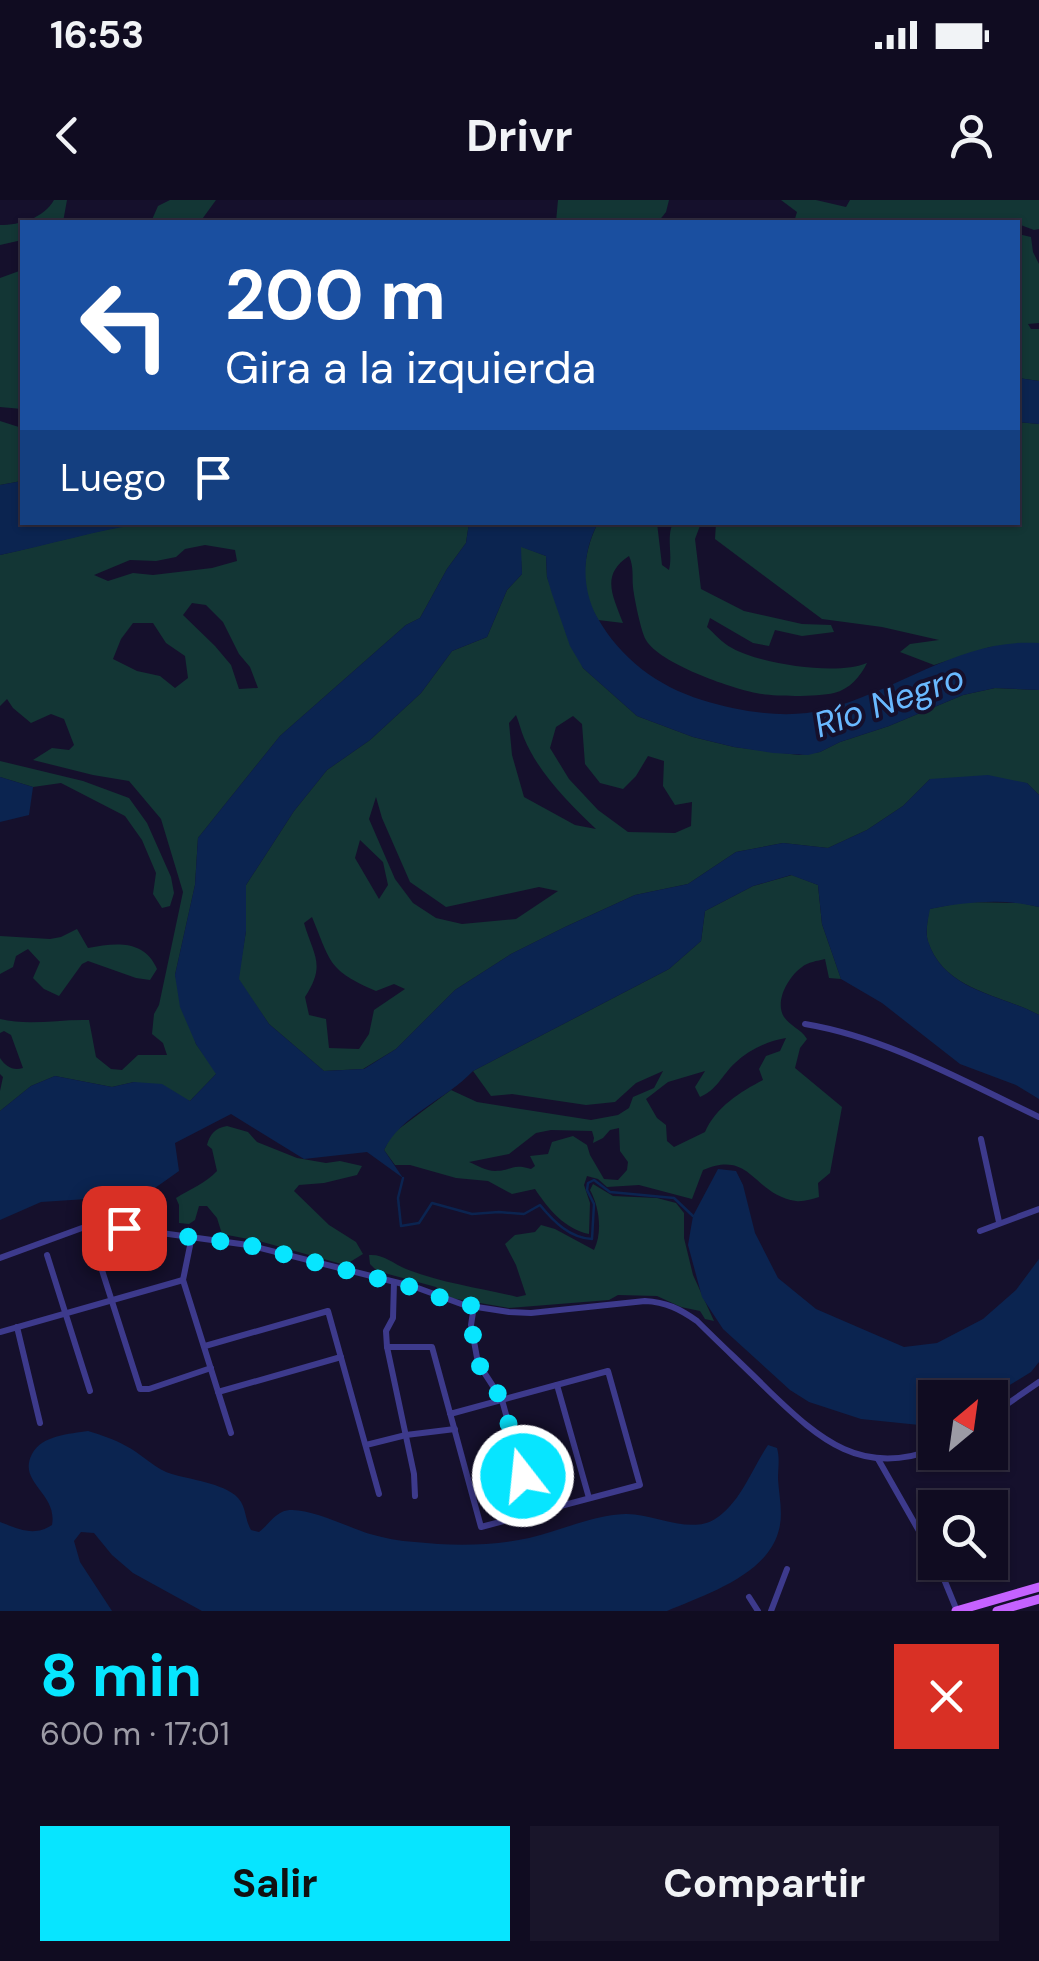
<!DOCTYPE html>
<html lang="es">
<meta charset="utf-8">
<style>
body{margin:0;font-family:"DM Sans",sans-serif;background:#19152a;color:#f1f3f6;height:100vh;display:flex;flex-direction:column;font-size:38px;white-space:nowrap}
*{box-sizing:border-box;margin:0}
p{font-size:32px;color:#9c9ba5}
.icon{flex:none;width:55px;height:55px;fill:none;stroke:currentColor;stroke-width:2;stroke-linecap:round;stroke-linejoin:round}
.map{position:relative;height:1411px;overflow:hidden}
.details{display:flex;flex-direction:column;background:#100c21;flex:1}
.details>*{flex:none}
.hud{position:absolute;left:20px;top:20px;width:1000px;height:305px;border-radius:0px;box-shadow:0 2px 8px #0004,0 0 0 2px #302c3f;background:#1a4fa0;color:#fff;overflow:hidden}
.needle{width:65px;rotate:29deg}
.controls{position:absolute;left:918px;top:1180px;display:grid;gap:20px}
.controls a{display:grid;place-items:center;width:90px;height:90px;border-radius:0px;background:#100c21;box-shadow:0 2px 8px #0004,0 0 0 2px #302c3f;font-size:50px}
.pin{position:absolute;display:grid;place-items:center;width:85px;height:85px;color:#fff;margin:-42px;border-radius:20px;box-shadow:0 5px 15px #0006}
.me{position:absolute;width:110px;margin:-55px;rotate:344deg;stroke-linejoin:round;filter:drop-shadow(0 0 8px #0008)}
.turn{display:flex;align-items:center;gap:35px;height:210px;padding:0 40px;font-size:45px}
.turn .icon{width:130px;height:130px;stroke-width:2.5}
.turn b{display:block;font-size:70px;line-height:85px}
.then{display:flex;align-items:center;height:95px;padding:0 40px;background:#0003;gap:20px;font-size:38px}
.round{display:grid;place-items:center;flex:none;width:105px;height:105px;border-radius:0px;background:#19152a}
.overview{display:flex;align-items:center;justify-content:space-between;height:170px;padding:0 40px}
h1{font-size:60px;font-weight:700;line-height:75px;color:#07e5ff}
.cta{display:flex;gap:20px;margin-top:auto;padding:20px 40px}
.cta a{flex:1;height:115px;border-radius:0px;background:#07e5ff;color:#111;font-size:40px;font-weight:700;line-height:115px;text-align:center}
.cta a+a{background:#19152a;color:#f1f3f6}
.status{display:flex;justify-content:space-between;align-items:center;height:70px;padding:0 50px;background:#100c21;direction:ltr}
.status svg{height:28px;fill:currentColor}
header{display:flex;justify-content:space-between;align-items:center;height:130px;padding:0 40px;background:#100c21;font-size:45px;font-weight:700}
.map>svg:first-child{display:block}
.green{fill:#133635;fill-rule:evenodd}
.water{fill:#0b2450}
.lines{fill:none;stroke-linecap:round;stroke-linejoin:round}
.stream{stroke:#0b2450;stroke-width:2.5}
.minor{stroke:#3d3a8c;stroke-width:6}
.major{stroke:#c562ff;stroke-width:9}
.route{stroke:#07e5ff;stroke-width:18;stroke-dasharray:0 32.4}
.labels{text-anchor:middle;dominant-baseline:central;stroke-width:8;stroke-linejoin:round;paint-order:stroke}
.water-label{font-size:35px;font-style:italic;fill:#69b9ff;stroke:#15102c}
</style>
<div class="status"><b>16:53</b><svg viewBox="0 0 49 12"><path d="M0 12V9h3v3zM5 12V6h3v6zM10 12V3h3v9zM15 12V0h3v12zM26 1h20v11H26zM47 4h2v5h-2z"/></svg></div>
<header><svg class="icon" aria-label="back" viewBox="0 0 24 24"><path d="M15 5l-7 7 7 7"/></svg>Drivr<svg class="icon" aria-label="person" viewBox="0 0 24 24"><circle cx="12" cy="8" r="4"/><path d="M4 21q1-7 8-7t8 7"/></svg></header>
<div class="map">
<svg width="1039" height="1411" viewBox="0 0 1039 1411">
<rect width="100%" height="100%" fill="#15102c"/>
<!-- green -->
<g class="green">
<path d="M54 0H67L63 22H22V40L0 45V25C20 25 44 18 54 0Z"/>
<polygon points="170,0 216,0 200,22 151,22 158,6"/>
<polygon points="558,0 669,0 666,12 658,22 556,22"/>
<polygon points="781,0 816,0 846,7 850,0 1039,0 1039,29 1034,30 1018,24 1018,22 992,18 990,22 794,22 797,12"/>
<polygon points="1018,34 1031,37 1033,52 1039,64 1039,123 1028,124 1031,129 1039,129 1039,181 1018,178"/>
<polygon points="22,70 22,209 0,207 0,78"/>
<polygon points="0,221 22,228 22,281 0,285"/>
<polygon points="1018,222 1039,224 1039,443 990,447 934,465 900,452 910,444 939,440 882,427 822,419 715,339 716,323 1018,322"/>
<path d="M146 322 469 323 466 343 447 369 420 418 406 425 280 536 198 638 195 685 175 775 196 844 217 873 190 901 134 882 112 887 55 876 31 886 0 911V891L3 877 0 874V858C6 867 13 871 23 868L11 835 4 831 0 833V819C30 826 59 819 89 820L96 857 111 869 122 870 138 855H167L163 843 152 834 154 814 159 805 183 692 161 619 129 581 93 575 33 560 52 548 69 550 74 545 64 519 51 514 31 523 13 508 7 499 0 506V355C49 344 97 330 146 322ZM205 345 235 350 237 361 212 368 153 375 133 373 108 381 94 375 130 360 156 361 176 357 185 349ZM192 403 206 405 223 422 239 454 250 467 258 488 239 489 231 465 215 446 183 415ZM133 423H153L166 443 185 456 188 478 175 488 160 476 137 471 113 459 121 439Z"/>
<path d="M598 323H657L662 365 669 370C673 355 666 337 673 323H701L695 339 701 389 744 411 802 424 831 425 834 432 802 436 775 430 769 446 753 443 710 418 707 427C715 434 722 443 732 448 760 464 837 476 867 463 860 477 850 489 834 493 817 497 773 497 756 493 730 488 659 463 646 440 641 432 634 397 633 387 632 376 634 367 629 356 600 375 613 396 623 423L598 420C595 413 589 405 587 397 581 374 587 343 598 323Z"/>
<path d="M520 346 546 356 547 377 583 468 637 516 693 537 734 547 799 555 820 552 840 542 889 526 963 495 995 488 1039 490V595L1027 583 930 579 903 606 867 630 828 648 783 643 736 652 688 684 635 695 565 727 511 754 455 790 396 849 363 869 324 871 269 824 238 779 246 731V685L294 611 327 570 370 540 421 493 452 451 487 437 507 390 522 374ZM516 515C519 522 521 531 524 538 539 574 569 603 596 629L575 625 524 597 512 555 509 523ZM573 516 582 524 585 564 600 583 623 589 636 576 648 556 664 561 663 586 675 605 692 602 691 626 675 633 628 632 598 610 569 579 550 548 556 527ZM376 597 382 618 410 682 446 707 539 687 558 691 516 719 462 724 436 718 413 703 395 679 369 619ZM360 640 383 662 388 685 379 699 355 658ZM312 717C331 763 328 770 376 791L394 784 405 789 374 810 369 834 359 849 329 848 326 819 309 815 305 797C326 764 314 757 304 723Z"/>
<polygon points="0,561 83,581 129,598 147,623 171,677 174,693 170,706 162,708 153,694 156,673 142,640 125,616 61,583 33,587 0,577"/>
<path d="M792 675 818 685 822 724 841 779 829 778 825 759C817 761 808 762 802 767 789 776 774 801 784 817 790 826 801 829 807 839L800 848 795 868 842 907 830 973 818 983 819 997C812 999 803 1002 796 1001 752 994 752 949 703 970L692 999 639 985 607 987 598 979 587 976 584 985 590 1003 589 1034C565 1029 549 1010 535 989L512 994 488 981 456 978 410 965H395L384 950 392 934 451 890 477 902 591 920 618 915 629 908 633 897 654 888 663 871 636 883 615 902 586 905 512 894 491 896 473 871 669 769 701 741 705 711 753 686ZM786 838 780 851 766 856 759 869 763 880C740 892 716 907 705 932L674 947 667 941 666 925 657 918 646 899 668 882 705 871 695 887 700 897C717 890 722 875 735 863 749 850 767 841 786 838ZM619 928 620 951 628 962 627 970 618 980 604 979 590 955 587 945 573 936 552 942 548 954 530 956 535 966 531 969C511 963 512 971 495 971 486 971 477 965 469 962L509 954 536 933 551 930 592 931 594 938 593 943 603 938 610 930Z"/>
<path d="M965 702 1021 703 1039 707V815C1000 794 945 791 928 742 925 732 928 719 929 709Z"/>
<path d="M77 729 88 748C115 743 144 739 157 769L150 780 136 778 88 761 82 764 59 796 44 789 33 778 40 762 28 749 16 756 13 767 0 774V736L50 739 61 737Z"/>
<path d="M227 926 248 932 257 942 297 958 326 963 340 961 362 966 357 975 324 983 299 985 294 991 329 1025 356 1042 363 1054 345 1065 259 1041 222 1034 217 1018 207 1006H199L195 1020 189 1024 179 1023V1005L176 998C190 989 206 983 217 971L212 949 207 945C210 934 215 928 227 926Z"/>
<path d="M593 984 613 996 657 998 676 1003 684 1013V1038L693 1075 714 1121 705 1119 700 1111 681 1107 657 1096 618 1095 609 1100 509 1108 445 1097 436 1087 377 1071 370 1064 369 1055C384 1054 392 1063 406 1069 441 1083 481 1088 517 1097L526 1095 516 1065 505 1044 515 1035 535 1032 541 1025 555 1029 594 1050C603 1032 599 1006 590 990Z"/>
</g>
<!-- water -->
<g class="water">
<polygon points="1018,178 1039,181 1039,224 1018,222"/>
<path d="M22 281V322L146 323C97 330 49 345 0 355V285Z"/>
<path d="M469 323H598C582 352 581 388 597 417 620 458 657 486 702 500 735 510 772 517 807 513 817 512 827 508 837 506 904 486 965 438 1039 443V490L995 488 963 495 889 526 840 542 820 552 808 555 773 553 734 547 693 537 637 516 583 468 570 446 552 394 547 377 546 356 521 347 522 374 507 390 487 437 452 451 421 493 370 540 327 570 294 611 246 685V731L239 779 269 824 324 871 364 869 396 849 455 790 511 754 565 727 635 695 688 684 736 652 783 643 828 648 867 630 903 606 930 579 988 575 1027 583 1039 595V707C1003 698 966 702 930 709 928 719 925 732 928 741 944 791 1000 794 1039 815V899L1016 885 960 864 882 803 841 779 822 724 818 685 791 675 753 686 705 711 701 741 669 769 473 871C447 899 401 915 384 950L403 978 367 952 304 959 231 914 175 943 179 971 155 988 117 997 41 1002 0 1020V911L31 886 55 876 112 887 134 882 162 884 190 901 216 874 196 844 180 807 175 775 195 685 198 638 280 536 406 425 420 418 447 369 466 343Z"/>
<polygon points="0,577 33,587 29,615 0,622"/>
<polygon points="718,969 736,971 743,985 755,1033 778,1078 816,1109 904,1147 937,1143 983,1119 1016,1090 1039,1059 1039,1162 1031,1172 990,1197 935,1198 935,1223 929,1226 861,1219 809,1202 790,1190 723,1129 702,1097 688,1045 693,1016"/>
<path d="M88 1231C101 1235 114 1239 126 1246 140 1253 151 1265 166 1272 188 1280 216 1281 235 1295 247 1305 244 1318 251 1330L259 1332C267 1326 273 1316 282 1312 301 1303 349 1328 370 1334 384 1338 399 1341 415 1342 451 1346 493 1346 529 1338 560 1331 593 1315 625 1314 653 1313 690 1335 715 1319 740 1304 752 1269 768 1245L777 1248C780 1259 778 1268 778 1279 779 1297 784 1315 778 1333 765 1376 704 1395 667 1411H202L133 1373 112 1355 94 1333 81 1332 74 1341 80 1362 112 1411H0V1322C19 1329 34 1337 52 1325 58 1293 17 1283 32 1254 42 1235 70 1234 88 1231Z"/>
</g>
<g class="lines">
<!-- stream -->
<path class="stream" d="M403 978 398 998 401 1026 419 1023 432 1003 472 1014 499 1012 524 1014 540 1005C554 1022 570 1038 592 1039L594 1004 587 990 588 983 594 980 610 992 674 998 693 1016"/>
<!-- minor -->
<g class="minor">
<path d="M805 824C888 838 963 881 1039 917"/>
<polyline points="981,939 999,1022"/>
<polyline points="980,1031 1039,1009"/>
<polyline points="192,1036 183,1080 231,1233"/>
<polyline points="92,1039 140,1189 149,1189 211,1168"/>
<polyline points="47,1055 90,1191"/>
<path d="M0 1058 82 1028H125L248 1045 415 1087 464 1105 509 1112 531 1113 645 1101C666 1102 680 1109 697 1121 721 1145 746 1168 770 1192 820 1240 862 1277 935 1249"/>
<polyline points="394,1082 393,1118 386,1131 387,1147 414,1274 415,1296"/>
<polyline points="474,1106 471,1125 478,1163 502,1200 533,1313"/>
<polyline points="17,1127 40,1223"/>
<polyline points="0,1132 183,1080"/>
<polyline points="205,1146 328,1111 379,1294"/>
<polyline points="387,1147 432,1147 481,1327 640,1285 608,1171 450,1214"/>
<polyline points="557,1185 589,1298"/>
<polyline points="218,1192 341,1157"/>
<polyline points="990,1216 1039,1182"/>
<polyline points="366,1245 406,1235 455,1229"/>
<polyline points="878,1259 935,1359"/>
<polyline points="937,1362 957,1411"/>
<polyline points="749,1397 758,1411"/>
<polyline points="771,1411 787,1369"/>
</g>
<!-- major -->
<g class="major">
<polyline points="956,1411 1039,1387"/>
<polyline points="997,1411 1039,1399"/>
</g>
</g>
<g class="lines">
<!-- route -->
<polyline class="route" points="124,1028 248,1045 415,1088 452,1102 474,1106 471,1124 478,1163 502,1200 523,1276"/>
</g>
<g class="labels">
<!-- water labels -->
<g class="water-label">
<text transform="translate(889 501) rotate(-19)">Río Negro</text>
</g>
</g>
</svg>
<div class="controls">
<a><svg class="needle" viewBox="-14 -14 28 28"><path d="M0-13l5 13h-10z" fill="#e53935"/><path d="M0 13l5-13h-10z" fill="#9c9ba5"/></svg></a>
<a><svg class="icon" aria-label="search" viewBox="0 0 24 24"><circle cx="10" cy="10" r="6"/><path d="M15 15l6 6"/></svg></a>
</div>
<div class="pin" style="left:124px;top:1028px;background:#d93025"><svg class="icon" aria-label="arrive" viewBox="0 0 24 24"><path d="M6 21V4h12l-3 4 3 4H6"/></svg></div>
<svg class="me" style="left:523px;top:1276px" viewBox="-20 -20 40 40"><circle r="17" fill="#07e5ff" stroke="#fff" stroke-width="3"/><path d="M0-11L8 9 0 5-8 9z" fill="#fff"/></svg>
<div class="hud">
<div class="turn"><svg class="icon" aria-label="left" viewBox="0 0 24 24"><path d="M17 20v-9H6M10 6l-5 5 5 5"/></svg><div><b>200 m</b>Gira a la izquierda</div></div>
<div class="then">Luego<svg class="icon" aria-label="arrive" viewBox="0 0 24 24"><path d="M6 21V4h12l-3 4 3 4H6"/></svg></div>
</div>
</div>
<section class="details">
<div class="overview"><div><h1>8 min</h1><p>600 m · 17:01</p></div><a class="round" style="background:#d93025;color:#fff"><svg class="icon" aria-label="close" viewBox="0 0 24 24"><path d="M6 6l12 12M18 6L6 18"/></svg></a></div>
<div class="cta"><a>Salir</a><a>Compartir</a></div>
</section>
